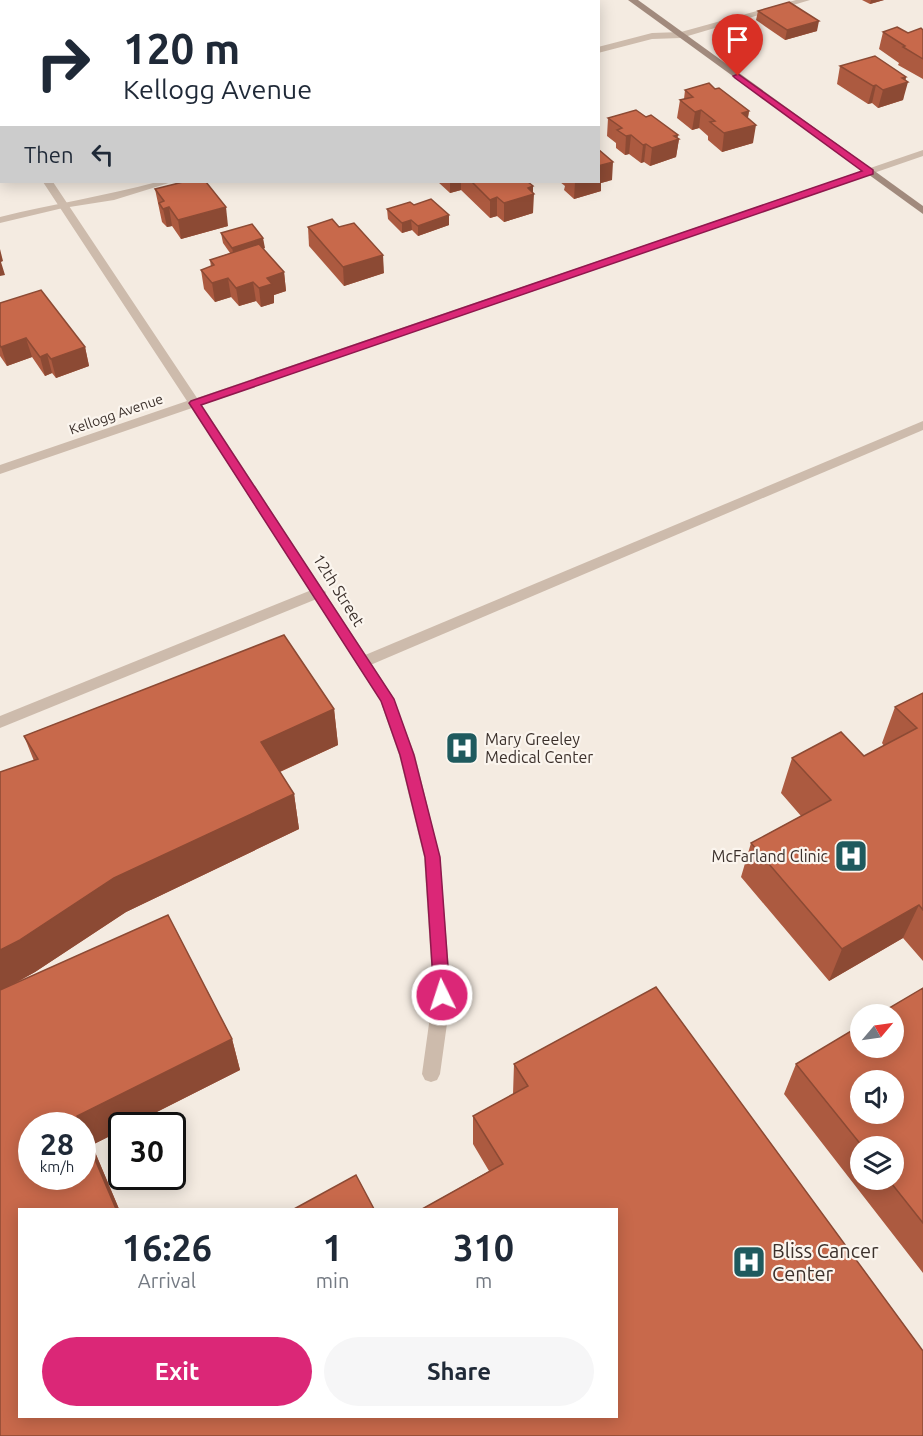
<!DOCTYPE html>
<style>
body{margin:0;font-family:Ubuntu,sans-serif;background:#f6f6f7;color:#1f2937;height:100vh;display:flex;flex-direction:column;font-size:22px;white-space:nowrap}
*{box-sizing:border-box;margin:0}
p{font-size:20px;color:#747a83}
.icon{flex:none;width:33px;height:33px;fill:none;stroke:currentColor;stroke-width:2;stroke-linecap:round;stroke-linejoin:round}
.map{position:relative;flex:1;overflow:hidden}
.drawer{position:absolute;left:18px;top:1208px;width:600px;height:210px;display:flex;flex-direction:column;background:#fff;border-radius:0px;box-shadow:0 3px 15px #0003}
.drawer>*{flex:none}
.guide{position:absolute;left:0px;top:0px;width:600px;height:183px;box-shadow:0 3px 15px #0003;background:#fff;color:#1f2937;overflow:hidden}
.needle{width:39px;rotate:61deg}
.tools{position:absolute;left:850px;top:1004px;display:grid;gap:12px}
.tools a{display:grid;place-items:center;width:54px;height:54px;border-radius:50%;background:#fff;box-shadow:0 3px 15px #0003;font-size:30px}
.speed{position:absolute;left:18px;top:1112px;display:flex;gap:12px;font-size:30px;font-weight:700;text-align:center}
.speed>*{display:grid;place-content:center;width:78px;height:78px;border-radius:50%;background:#fff;box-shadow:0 3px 15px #0003;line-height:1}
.speed small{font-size:15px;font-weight:400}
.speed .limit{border:3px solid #111;border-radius:9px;background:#fff;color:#111}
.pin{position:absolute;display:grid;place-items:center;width:51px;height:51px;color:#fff;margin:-62px -26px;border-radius:50% 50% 50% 0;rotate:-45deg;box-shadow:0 0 6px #0007}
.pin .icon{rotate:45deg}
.me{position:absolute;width:66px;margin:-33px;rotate:356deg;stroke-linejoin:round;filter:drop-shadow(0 0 4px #0008)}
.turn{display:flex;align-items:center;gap:21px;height:126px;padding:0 24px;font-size:27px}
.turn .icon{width:78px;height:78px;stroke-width:2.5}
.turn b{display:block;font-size:42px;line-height:51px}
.then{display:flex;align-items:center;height:57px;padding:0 24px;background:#0003;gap:12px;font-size:22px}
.eta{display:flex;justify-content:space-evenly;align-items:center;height:102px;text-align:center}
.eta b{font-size:36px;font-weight:700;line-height:42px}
.button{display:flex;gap:12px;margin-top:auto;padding:12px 24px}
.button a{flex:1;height:69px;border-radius:36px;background:#db2777;color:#fff;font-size:24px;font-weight:700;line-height:69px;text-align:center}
.button a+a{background:#f6f6f7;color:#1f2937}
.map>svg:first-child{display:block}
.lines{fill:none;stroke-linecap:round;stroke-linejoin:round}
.service{fill:#cdbbac;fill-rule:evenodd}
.minor{fill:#cdbbac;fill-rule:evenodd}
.secondary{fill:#a18a7d;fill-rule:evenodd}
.wall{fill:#ac5a40;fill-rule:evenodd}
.shaded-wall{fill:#8c4a34}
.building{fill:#c8694b;stroke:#8c4a34;stroke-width:1.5;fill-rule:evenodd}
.route{fill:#db2777;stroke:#8e194d;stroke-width:1.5}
.labels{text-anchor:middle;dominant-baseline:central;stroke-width:4.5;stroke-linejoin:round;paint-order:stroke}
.far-street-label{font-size:14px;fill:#3b302b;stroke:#fbf5ee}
.street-label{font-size:16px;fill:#3b302b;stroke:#fbf5ee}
.poi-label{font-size:16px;fill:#3b302b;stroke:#fbf5ee;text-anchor:start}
.near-poi-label{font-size:20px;fill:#3b302b;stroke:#fbf5ee;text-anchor:start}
</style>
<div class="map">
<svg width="923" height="1436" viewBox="0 0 923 1436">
<rect width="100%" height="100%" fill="#f4ebe1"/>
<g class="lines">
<!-- service -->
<g class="service">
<polygon points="796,0 810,0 681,38 652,39 598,53 598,47 652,33 681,32"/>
<path d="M157 182H172L114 200 63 208 0 223V217C52 204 105 196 157 182Z"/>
<polygon points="923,421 923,430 368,666 358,666 356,662 358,658"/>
<polygon points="319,587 326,592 324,596 0,728 0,716"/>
</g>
<!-- minor -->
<g class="minor">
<polygon points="201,0 214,0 200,2"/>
<polygon points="2,49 2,55 0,56 0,50"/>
<polygon points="0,107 2,107 2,115 0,114"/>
<polygon points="923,150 923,156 202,405 392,695 415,755 440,857 451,995 440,1074 437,1080 431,1082 425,1080 422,1074 433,995 424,857 399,755 380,700 192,408 0,474 0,465 187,401 43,182 53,182 197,398"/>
</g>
<!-- secondary -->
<polygon class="secondary" points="628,0 638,0 923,206 923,214"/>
</g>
<!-- wall -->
<g class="wall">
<rect x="357" y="0" width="70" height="2"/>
<polygon points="862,0 884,0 870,4"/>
<polygon points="758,11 817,31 785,40 756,20"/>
<polygon points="923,30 923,79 898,65 899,63 879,49 883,32 908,33"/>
<polygon points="840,66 906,77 903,100 878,108 872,103 868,104 837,84"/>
<polygon points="715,89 749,111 748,118 753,143 722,152 708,140 708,136 699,128 692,130 677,118 680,100 684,99 685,90"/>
<polygon points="646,117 678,135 677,138 679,139 676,157 650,166 644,162 641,163 629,154 625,155 616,148 616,143 607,136 608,118"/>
<polygon points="612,180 601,183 601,191 574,199 564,190 565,186 560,182 598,182"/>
<polygon points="438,182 528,182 533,193 533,213 504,222 497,216 490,218 461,190 450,193"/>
<polygon points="155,189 228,226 181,239 172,226 167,227 162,222"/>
<polygon points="414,205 449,225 418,236 412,230 402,233 388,219 387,209"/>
<polygon points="308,227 384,273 344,286 309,246"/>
<polygon points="221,233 265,248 263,249 284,272 286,291 274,295 274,303 261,307 256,301 239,306 231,297 215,302 204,289 201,270 211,267 210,260 230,253 223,243"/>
<polygon points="0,303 85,347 89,366 56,378 52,373 45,376 32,357 7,366 0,356"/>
<path d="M284 635 334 709 338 745 280 772 294 794 299 829 126 912 35 972 9 987 168 915 232 1039 240 1070 131 1125H122V1130L92 1145 119 1209H20V1416H616V1209H422L489 1171 473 1144V1116L513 1094 514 1064 656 987 923 1351V1436H0V772L34 761 24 736ZM32 1125H82V1176H32Z"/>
<polygon points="923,693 923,961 903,938 829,981 741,877 751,843 801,816 781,793 792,758 864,756 884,746 882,743 895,707"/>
<path d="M923 988V1273L784 1094 796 1064ZM861 1146 894 1179H861Z"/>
</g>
<!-- shaded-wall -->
<g class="shaded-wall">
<polygon points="27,0 41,0 35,2 27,2"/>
<rect x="369" y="0" width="14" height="2"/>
<polygon points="408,0 427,0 427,2 402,2"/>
<polygon points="871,0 884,0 870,4"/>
<polygon points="819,21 817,31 785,40 787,30"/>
<polygon points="906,77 904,83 908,82 903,100 878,108 883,90 902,78"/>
<polygon points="876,85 872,103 868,104 873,86"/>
<polygon points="701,110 699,128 692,130 695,112"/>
<polygon points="749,111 746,127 756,125 753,143 722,152 724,133 742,113"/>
<polygon points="631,135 629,154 625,155 626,136"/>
<polygon points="678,135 677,140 679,139 676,157 650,166 652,148"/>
<polygon points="646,144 644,162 641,163 643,145"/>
<polygon points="613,162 612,180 601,183 601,191 574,199 575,182 598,182 598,166"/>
<polygon points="450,182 461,182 461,190 450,193"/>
<polygon points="533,186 533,194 534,194 533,213 504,222 504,203 528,188"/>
<polygon points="497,197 497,216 490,218 490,200"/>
<polygon points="169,207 172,226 167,227 163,209"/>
<polygon points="226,207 228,226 181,239 178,220"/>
<polygon points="449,215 449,225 418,236 418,226"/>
<polygon points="411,220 412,230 402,233 402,223"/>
<polygon points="263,238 265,248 234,257 232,248"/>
<polygon points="0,249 3,261 1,262 5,275 0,276"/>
<polygon points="383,255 384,273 344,286 343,267"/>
<polygon points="284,272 286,291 274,295 274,303 261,307 259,288 267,278"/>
<polygon points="228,278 231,297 215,302 212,283"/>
<polygon points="253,282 256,301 239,306 236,288"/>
<polygon points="26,338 32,357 7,366 1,347"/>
<polygon points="85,347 89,366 56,378 51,359"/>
<polygon points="47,354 52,373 45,376 40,357"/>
<polygon points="334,709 338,745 268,777 261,742"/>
<polygon points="294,794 299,829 126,912 35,972 0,991 0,950 114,878"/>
<polygon points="919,905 903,938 829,981 842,949"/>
<polygon points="232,1039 240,1070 131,1125 122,1125 122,1130 92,1145 119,1209 116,1209 82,1129 82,1125 81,1125 77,1116"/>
</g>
<!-- building -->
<g class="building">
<polygon points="297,0 338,0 340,2 299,2"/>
<polygon points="390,0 408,0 402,2 392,2"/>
<polygon points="550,0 592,0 594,2 545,2"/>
<polygon points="789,2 819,21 787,30 758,11"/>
<polygon points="897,27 908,33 921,28 923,30 923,59 903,47 905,46 883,32"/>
<polygon points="875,56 906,77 902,78 908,82 883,90 876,85 873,86 840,66"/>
<polygon points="709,83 715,89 719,88 749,111 742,113 756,125 724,133 710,122 715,121 701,110 695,112 680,100 693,97 685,90"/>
<polygon points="636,110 646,117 651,115 678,135 674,136 679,139 652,148 646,144 643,145 631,135 626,136 617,130 622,128 608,118"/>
<polygon points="598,149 613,162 598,166"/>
<polygon points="183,182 206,182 226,207 178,220 169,207 163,209 159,203 164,201 155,189"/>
<polygon points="472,182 528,182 533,186 528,188 534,194 504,203 497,197 490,200"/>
<polygon points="431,199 449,215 418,226 411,220 402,223 387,209 410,202 414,205"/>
<polygon points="332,219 339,227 354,223 383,255 343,267 308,227"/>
<polygon points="252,224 263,238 232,248 221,233"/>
<polygon points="259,244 284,272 267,278 272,284 259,288 253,282 236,288 228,278 212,283 201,270 214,265 210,260"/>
<polygon points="41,290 85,347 51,359 47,354 40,357 26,338 1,347 0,345 0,303"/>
<polygon points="284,635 334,709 261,742 294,794 114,878 20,940 0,950 0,772 38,759 24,736"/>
<polygon points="923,693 923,910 919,905 842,949 751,843 831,800 792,758 841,732 864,756 917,728 895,707"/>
<polygon points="168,915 232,1039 77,1116 81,1125 32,1125 32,1176 82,1176 82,1129 116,1209 20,1209 20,1416 616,1416 616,1209 422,1209 503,1164 473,1116 528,1086 514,1064 656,987 923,1351 923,1436 0,1436 0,990"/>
<path d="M923 988V1223L888 1179H894V1146H862L796 1064 861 1025V1047H894V1014H879ZM861 1080H894V1113H861Z"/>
<polygon points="356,1175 374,1209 294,1209"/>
</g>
<!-- route -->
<polygon class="route" points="738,74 873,170 873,174 201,405 394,699 414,755 440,857 450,995 448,1000 442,1002 437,1000 434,995 425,857 400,755 381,701 189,403 191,401 862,171 735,78 733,76"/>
<!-- icons -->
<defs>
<g id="hospital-square" transform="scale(1.725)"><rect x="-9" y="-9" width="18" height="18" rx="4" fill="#1f5a5e" stroke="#fbf5ee"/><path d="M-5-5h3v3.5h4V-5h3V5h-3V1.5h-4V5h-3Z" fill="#fff"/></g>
</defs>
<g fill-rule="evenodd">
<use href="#hospital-square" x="462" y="748"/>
<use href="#hospital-square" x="851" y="856"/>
<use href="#hospital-square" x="749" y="1262"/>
</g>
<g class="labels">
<!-- far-street labels -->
<g class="far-street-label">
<text transform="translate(116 414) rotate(-19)">Kellogg Avenue</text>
</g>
<!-- street labels -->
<g class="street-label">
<text transform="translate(339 590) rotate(58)">12th Street</text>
</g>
<!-- poi labels -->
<g class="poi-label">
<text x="485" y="739">Mary Greeley<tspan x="485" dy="18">Medical Center</tspan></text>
<text x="828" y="856" text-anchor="end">McFarland Clinic</text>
</g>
<!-- near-poi labels -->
<g class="near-poi-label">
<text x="772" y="1250">Bliss Cancer<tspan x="772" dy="23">Center</tspan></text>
</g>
</g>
</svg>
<div class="tools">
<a><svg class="needle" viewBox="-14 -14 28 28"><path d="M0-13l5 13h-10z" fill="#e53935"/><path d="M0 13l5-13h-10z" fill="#747a83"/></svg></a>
<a><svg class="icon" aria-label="sound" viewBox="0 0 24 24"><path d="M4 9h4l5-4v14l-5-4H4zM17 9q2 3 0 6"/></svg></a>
<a><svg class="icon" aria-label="layers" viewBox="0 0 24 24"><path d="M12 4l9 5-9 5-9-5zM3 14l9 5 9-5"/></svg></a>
</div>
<div class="speed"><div>28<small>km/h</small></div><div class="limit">30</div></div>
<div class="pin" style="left:738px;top:76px;background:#d93025"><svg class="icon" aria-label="arrive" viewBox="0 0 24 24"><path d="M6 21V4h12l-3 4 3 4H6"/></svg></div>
<svg class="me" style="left:442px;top:995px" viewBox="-20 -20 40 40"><circle r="17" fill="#db2777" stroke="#fff" stroke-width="3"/><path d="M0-11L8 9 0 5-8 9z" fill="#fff"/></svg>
<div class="guide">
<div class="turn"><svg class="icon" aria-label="right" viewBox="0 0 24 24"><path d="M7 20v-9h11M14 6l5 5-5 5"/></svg><div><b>120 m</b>Kellogg Avenue</div></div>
<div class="then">Then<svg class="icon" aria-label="left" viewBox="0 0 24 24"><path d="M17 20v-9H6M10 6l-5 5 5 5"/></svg></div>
</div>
<section class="drawer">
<div class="eta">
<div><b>16:26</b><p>Arrival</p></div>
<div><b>1</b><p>min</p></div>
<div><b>310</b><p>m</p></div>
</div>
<div class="button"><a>Exit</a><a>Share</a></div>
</section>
</div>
